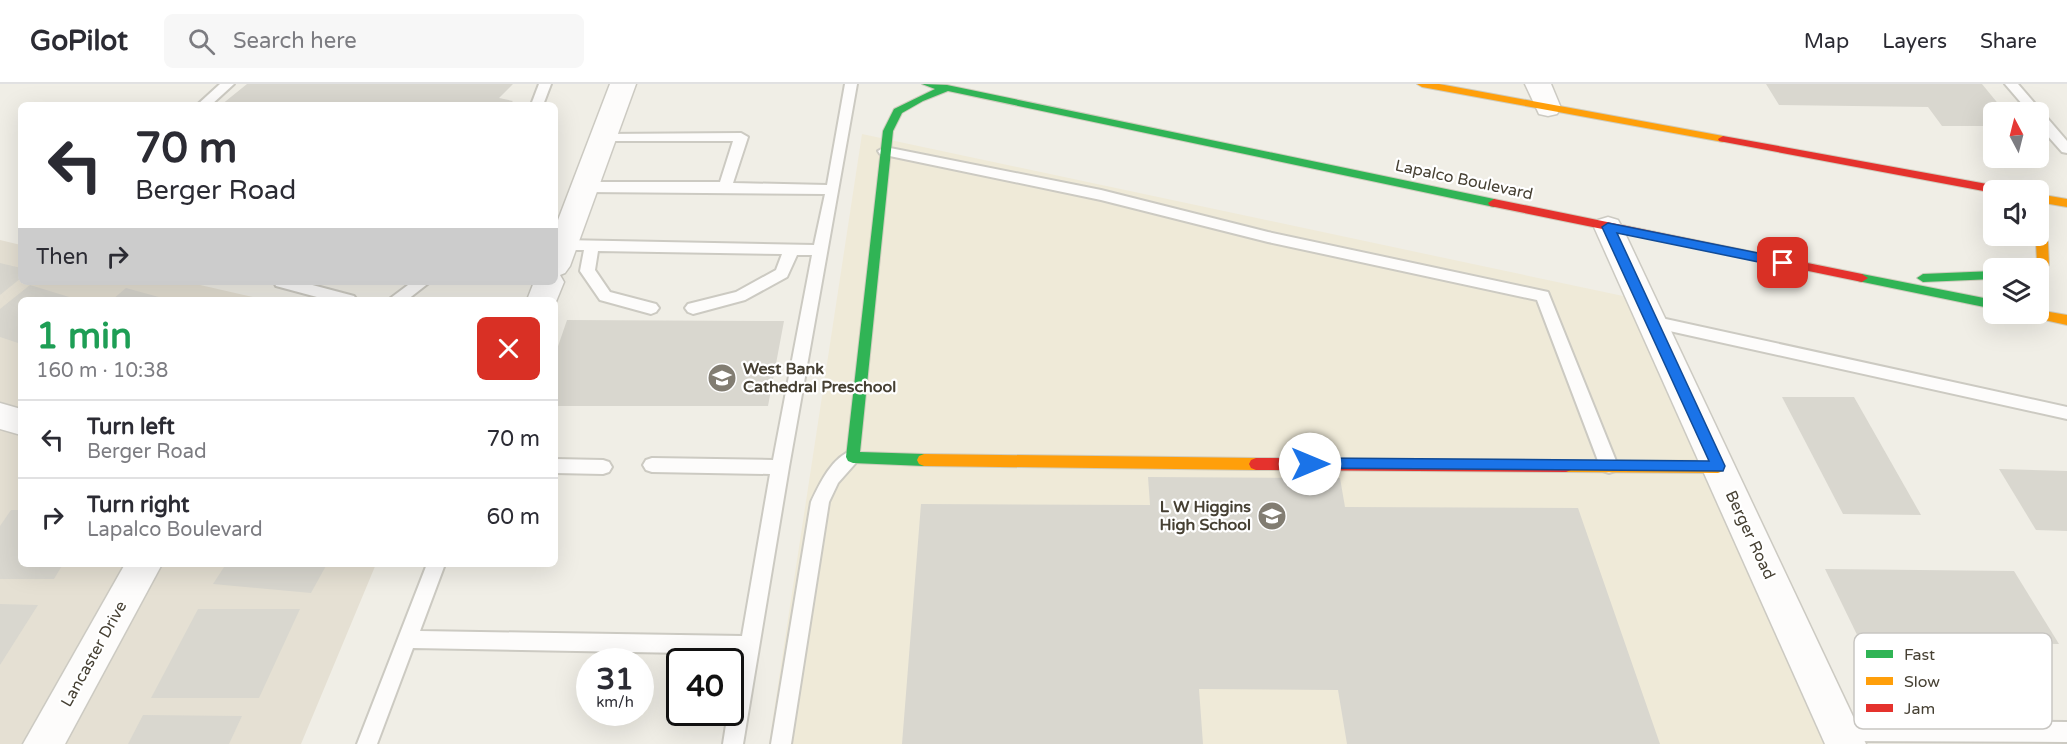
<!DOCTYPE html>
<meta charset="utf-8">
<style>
body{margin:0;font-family:"Varela Round",sans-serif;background:#f7f7f7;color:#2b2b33;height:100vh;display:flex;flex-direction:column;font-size:22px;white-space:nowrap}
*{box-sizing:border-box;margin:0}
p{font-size:20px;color:#7c7c81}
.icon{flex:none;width:33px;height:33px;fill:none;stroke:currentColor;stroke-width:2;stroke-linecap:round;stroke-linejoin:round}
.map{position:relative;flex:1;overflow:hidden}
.details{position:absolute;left:18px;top:213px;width:540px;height:270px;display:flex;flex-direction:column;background:#fff;border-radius:9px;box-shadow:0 6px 24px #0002}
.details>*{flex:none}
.banner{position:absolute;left:18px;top:18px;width:540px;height:183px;border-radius:9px;box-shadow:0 6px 24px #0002;background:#fff;color:#2b2b33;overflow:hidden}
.needle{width:39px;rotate:353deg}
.fabs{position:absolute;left:1983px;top:18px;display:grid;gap:12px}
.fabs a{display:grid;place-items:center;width:66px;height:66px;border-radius:9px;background:#fff;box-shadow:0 6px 24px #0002;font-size:30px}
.speed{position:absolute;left:576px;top:564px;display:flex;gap:12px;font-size:30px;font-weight:700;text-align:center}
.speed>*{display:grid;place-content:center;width:78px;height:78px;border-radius:50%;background:#fff;box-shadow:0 6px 24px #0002;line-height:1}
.speed small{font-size:15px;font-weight:400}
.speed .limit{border:3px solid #111;border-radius:9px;background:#fff;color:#111}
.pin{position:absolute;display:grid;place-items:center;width:51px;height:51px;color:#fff;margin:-26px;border-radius:12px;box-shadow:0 3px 9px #0006}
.me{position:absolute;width:66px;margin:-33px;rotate:90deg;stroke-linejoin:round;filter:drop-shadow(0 0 4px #0008)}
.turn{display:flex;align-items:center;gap:21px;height:126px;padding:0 18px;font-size:27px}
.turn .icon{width:78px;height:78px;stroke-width:2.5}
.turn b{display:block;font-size:42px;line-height:51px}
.then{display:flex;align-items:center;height:57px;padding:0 18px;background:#0003;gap:12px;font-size:22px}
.round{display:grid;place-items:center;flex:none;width:63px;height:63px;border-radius:9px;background:#f7f7f7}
.summary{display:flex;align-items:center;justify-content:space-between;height:102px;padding:0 18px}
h1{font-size:36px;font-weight:700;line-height:45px;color:#1e9e55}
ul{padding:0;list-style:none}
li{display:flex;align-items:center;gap:18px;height:78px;padding:0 18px;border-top:2px solid #e1e1e2}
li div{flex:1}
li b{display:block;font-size:22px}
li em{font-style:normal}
header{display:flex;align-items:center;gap:36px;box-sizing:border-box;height:84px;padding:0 30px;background:#fff;border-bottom:2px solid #e1e1e2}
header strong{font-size:28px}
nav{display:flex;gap:33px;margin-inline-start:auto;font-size:21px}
.search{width:420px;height:54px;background:#f7f7f7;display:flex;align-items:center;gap:15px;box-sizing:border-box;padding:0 21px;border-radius:9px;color:#7c7c81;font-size:22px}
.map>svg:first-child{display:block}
.residential{fill:#e5e0d3}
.education{fill:#efead8}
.building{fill:#d9d7cf}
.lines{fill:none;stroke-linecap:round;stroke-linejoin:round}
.lane-casing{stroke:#cccac2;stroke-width:4}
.street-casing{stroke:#cccac2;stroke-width:3}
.fast-casing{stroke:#cfccbd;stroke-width:2}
.slow-casing{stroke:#cfccbd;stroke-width:2}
.jam-casing{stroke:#cfccbd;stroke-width:2}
.lane{fill:#fdfcfb;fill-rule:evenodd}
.street{fill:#fdfcfb;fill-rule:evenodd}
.fast{fill:#30b455;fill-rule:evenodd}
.slow{fill:#ff9f0a;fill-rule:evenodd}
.jam{fill:#e5322d;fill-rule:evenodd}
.route{fill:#1a73e8;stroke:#114b97;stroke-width:1.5}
.labels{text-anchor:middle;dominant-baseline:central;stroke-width:4.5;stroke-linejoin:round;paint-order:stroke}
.street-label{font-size:16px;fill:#464033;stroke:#fff}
.poi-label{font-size:16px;font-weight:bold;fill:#464033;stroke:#fff;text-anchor:start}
.key{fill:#fff;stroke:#c8c6c2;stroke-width:1.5}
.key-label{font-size:16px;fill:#464033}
</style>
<header>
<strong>GoPilot</strong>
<div class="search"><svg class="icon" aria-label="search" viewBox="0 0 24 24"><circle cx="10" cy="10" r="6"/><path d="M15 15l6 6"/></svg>Search here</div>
<nav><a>Map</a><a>Layers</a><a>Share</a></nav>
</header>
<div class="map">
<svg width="2067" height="660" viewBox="0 0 2067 660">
<rect width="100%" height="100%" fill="#f0eee6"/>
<!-- residential -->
<polygon class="residential" points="0,156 21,161 21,198 187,198 266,216 21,216 21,480 376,480 301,660 0,660"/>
<!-- education -->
<polygon class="education" points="862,50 1642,216 1846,660 769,660"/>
<!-- building -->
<g class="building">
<polygon points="247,0 513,0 499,14 513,17 509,21 221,21"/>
<polygon points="1766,0 1982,0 2005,28 1994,28 1994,42 1942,42 1928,23 1779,21"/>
<polygon points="0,179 21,184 21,194 0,211"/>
<polygon points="30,201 79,216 21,216 21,260 0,253 0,225"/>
<polygon points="126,204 166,215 166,216 112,216"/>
<polygon points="567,236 784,237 768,322 555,322 555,271"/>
<polygon points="1782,313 1854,313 1921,431 1843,430"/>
<polygon points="1999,385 2067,387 2067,447 2036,446"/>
<polygon points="1148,393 1340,394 1345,423 1578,424 1660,660 1347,660 1338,606 1199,605 1203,660 902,660 921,420 1150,421"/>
<polygon points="11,426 21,426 21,480 63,480 54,495 0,495 0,442"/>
<polygon points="226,480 327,480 311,509 213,500"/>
<polygon points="1825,485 2014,487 2059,560 1861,559"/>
<polygon points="0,520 38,521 0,581"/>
<polygon points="198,525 300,525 259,614 151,614"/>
<polygon points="143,631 242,632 229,660 128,660"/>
</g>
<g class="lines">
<!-- lane casing -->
<g class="lane-casing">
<g id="lane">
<polygon points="220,0 234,0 211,21 197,21"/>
<polygon points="539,0 551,0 543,21 531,21"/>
<polygon points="845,0 857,0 789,383 743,660 723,660 728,628 730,628 739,570 413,564 377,660 357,660 427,480 445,480 420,547 742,552 770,390 652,388 646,386 643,381 646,376 652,374 773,376 812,171 797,171 787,193 745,216 693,230 688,228 685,224 688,220 736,208 776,186 782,170 598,167 595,186 610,208 656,220 659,224 656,228 651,230 600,216 580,187 584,166 563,166 556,161 563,156 814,161 825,110 585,108 578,103 585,98 720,98 733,57 598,57 596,54 603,50 741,49 748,53 733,99 827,101"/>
<polygon points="2005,0 2018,0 2067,57 2067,69 2062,68 2038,41 2038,28 2029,28"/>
<polygon points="885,63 1101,106 1268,148 1548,208 1618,382 1615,387 1609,389 1603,387 1600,382 1537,216 1268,158 1101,116 880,70 878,67"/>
<polygon points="274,198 301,198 354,212 357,216 328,216 276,202"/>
<polygon points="412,198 430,198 407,216 388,216"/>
<polygon points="1652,232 2067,323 2067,335 1647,242 1644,238 1647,234"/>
<path d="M853 366 859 368 861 373 838 399 829 418 791 660H771L811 418C820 399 832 373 853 366Z"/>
<polygon points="555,375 603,376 609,378 612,383 609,388 603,390 555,389"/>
<polygon points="1840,637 2067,638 2067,658 1840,657 1833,654 1830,647 1833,640"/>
</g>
</g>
<!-- street casing -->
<g class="street-casing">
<g id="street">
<polygon points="610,0 636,0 570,182 565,189 560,191 564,198 555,220 555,216 527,216 534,198 555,198 555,144"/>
<polygon points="1525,0 1551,0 1561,24 1557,30 1548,32 1539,30"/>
<polygon points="1608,133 1618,136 1622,143 1866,660 1825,660 1594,143 1598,136"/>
<polygon points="0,319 21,325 21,351 0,345"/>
<polygon points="125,480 162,480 65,660 23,660"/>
</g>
</g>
<!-- fast casing -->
<g class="fast-casing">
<g id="fast">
<polygon points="922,0 947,1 1494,115 1500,119 1494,123 948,7 923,17 902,29 893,47 860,368 924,370 929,372 931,376 929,380 924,382 853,379 848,377 846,373 883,47 894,25 935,5"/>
<polygon points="1994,187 1994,195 1923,198 1917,194 1923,190"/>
<polygon points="1862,190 1994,216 1994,225 1858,197 1856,194"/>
</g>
</g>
<!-- slow casing -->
<g class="slow-casing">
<g id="slow">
<polygon points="1417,0 1439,0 1723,52 1728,55 1723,58 1422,3"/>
<polygon points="2038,110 2067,115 2067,123 2038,118"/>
<polygon points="2038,149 2048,158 2049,181 2047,184 2038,186 2038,184 2025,184 2027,181 2037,178 2036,159 2029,152 2038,152"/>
<polygon points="2038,226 2067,231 2067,241 2031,233 2029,230 2038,230"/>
<polygon points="924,370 1256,374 1261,376 1263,380 1261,384 1256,386 924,382 919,380 917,376 919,372"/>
<polygon points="1566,376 1718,377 1723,379 1725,383 1723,387 1718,389 1566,388 1561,386 1559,382 1561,378"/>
</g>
</g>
<!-- jam casing -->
<g class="jam-casing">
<g id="jam">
<polygon points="1723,52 1998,102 2004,106 1994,106 1994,109 1719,57 1718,55"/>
<polygon points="1494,115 1862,190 1868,194 1862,198 1490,122 1488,119"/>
<polygon points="1256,374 1566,376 1571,378 1573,382 1571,386 1566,388 1256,386 1251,384 1249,380 1251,376"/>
</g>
</g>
<!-- lane -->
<use href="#lane" class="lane"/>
<!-- street -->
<use href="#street" class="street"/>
<!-- fast -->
<use href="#fast" class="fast"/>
<!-- slow -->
<use href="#slow" class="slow"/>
<!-- jam -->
<use href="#jam" class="jam"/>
</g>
<!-- route -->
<polygon class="route" points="1608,139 1783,174 1789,179 1783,183 1617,149 1725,382 1723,387 1305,384 1303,380 1305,376 1310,374 1709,377 1602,143"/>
<!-- icons -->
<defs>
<g id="school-disc" transform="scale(1.5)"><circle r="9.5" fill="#827d72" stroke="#fff"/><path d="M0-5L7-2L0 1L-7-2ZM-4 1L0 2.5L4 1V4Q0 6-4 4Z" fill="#fff"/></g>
</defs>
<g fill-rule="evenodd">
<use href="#school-disc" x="722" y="294"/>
<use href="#school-disc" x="1272" y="432"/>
</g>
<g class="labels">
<!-- street labels -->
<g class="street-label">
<text transform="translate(1464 96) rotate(12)">Lapalco Boulevard</text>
<text transform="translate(1750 451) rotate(65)">Berger Road</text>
<text transform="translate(94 570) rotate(-61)">Lancaster Drive</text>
</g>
<!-- poi labels -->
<g class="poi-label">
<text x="743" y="285">West Bank<tspan x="743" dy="18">Cathedral Preschool</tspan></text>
<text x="1251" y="423" text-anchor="end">L W Higgins<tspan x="1251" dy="18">High School</tspan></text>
</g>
</g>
<!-- legend -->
<rect x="1854" y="549" width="198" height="96" rx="9" class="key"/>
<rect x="1866" y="566" width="27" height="8" fill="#30b455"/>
<rect x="1866" y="593" width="27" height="8" fill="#ff9f0a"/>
<rect x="1866" y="620" width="27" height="8" fill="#e5322d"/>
<g class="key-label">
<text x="1904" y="576">Fast</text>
<text x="1904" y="603">Slow</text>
<text x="1904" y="630">Jam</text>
</g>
</svg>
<div class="fabs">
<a><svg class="needle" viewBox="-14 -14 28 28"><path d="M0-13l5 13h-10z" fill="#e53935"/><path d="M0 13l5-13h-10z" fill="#7c7c81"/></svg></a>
<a><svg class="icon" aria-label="sound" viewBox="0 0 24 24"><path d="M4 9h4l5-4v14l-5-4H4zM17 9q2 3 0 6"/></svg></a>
<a><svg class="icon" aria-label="layers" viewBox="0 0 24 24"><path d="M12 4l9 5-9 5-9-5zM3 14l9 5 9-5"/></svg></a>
</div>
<div class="speed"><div>31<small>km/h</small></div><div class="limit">40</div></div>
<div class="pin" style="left:1783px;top:179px;background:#d93025"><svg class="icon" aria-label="arrive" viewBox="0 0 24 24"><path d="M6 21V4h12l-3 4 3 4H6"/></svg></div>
<svg class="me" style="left:1310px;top:380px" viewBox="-20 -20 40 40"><circle r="19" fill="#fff"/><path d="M0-13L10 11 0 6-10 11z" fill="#1a73e8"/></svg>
<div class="banner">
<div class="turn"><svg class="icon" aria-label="left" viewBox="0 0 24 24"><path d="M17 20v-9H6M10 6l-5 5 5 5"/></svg><div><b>70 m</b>Berger Road</div></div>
<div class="then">Then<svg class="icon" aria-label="right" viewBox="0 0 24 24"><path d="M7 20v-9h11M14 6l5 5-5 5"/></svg></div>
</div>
<section class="details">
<div class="summary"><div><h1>1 min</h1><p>160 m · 10:38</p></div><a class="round" style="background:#d93025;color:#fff"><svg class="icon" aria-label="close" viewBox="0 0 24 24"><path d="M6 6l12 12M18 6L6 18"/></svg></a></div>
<ul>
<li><svg class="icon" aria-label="left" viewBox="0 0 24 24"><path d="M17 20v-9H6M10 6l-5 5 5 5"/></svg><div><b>Turn left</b><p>Berger Road</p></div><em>70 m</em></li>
<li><svg class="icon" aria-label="right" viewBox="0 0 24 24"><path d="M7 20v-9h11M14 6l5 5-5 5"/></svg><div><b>Turn right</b><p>Lapalco Boulevard</p></div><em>60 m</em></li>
</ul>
</section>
</div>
